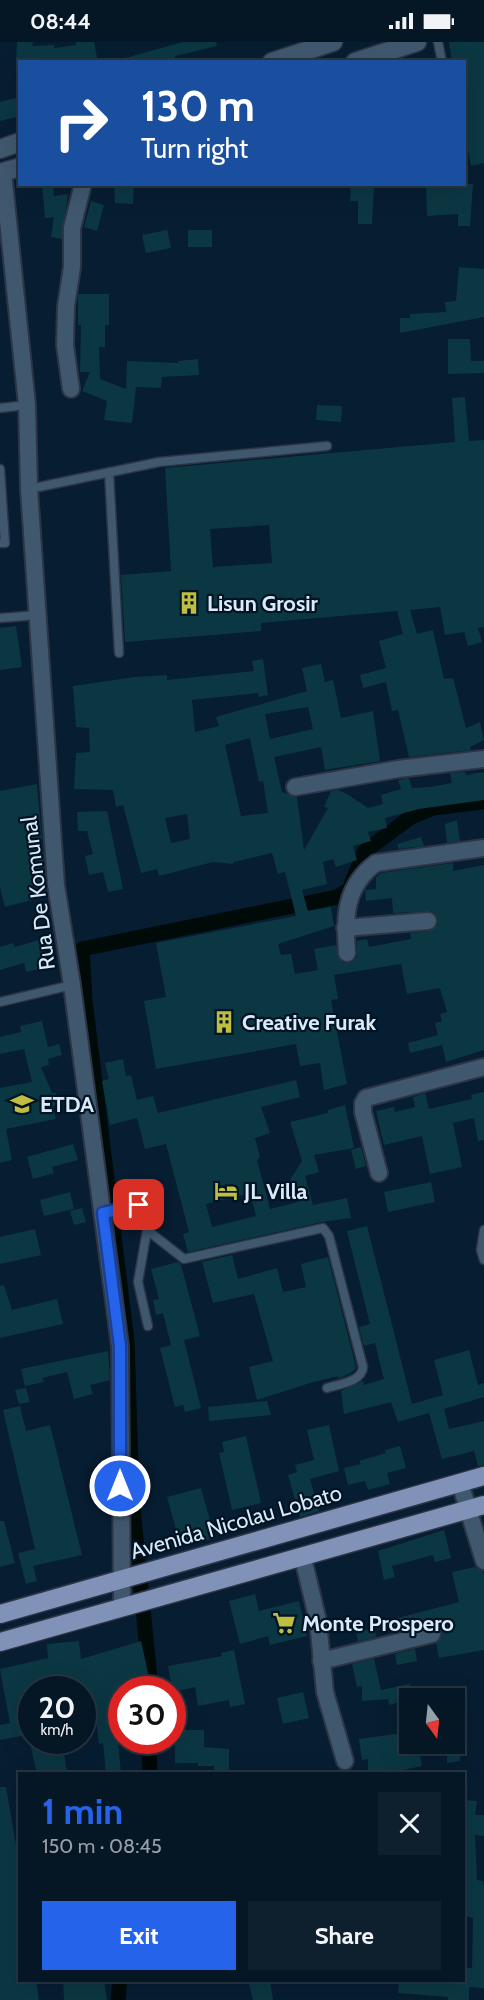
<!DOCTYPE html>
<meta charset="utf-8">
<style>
body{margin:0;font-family:Cabin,sans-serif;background:#0e1f2d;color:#f1f3f6;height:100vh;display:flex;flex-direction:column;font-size:22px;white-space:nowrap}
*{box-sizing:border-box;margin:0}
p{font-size:20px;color:#979fa7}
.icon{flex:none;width:33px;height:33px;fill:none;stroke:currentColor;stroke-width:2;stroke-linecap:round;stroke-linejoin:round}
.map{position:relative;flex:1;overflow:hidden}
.panel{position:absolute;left:18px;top:1730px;width:447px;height:210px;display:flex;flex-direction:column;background:#051625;border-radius:0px;box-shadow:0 6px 24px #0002,0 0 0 2px #263542}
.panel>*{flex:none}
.guide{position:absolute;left:18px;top:18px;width:448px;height:126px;border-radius:0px;box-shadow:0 6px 24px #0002,0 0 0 2px #263542;background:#1a4fa0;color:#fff;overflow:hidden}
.needle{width:39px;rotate:165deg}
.buttons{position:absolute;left:399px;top:1646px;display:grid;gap:12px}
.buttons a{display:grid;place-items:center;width:66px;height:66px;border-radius:0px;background:#051625;box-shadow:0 6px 24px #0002,0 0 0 2px #263542;font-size:30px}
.speed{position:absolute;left:18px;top:1634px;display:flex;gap:12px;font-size:30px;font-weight:700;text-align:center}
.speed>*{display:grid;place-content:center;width:78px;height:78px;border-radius:50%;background:#051625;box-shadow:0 6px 24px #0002,0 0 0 2px #263542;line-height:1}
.speed small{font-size:15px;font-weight:400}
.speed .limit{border:9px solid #d22;background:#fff;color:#111}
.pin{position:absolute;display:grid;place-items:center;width:51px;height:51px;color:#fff;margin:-26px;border-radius:12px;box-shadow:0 3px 9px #0006}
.me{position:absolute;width:66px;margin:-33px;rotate:0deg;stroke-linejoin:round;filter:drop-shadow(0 0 4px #0008)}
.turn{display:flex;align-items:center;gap:21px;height:126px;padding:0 24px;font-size:27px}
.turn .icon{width:78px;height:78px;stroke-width:2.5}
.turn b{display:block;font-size:42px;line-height:51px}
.round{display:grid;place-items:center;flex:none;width:63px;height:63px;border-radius:0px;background:#0e1f2d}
.summary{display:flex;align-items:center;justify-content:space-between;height:102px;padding:0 24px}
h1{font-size:36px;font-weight:700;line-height:45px;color:#2563eb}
.action{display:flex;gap:12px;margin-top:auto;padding:12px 24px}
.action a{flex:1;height:69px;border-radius:0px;background:#2563eb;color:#fff;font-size:24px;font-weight:700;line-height:69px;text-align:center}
.action a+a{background:#0e1f2d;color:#f1f3f6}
.status{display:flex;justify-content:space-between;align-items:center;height:42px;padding:0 30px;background:#051625;direction:ltr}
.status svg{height:16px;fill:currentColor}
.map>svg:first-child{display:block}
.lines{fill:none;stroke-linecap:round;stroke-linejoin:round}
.canal{stroke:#000a09;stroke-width:15}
.building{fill:#0b3743;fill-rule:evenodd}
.lane-casing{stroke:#2c3445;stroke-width:11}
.street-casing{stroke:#2c3445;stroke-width:20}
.secondary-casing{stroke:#2c3445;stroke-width:21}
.primary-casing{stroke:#2c3445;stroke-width:21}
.lane{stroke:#40586e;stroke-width:8}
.street{stroke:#40586e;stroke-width:16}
.secondary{stroke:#40586e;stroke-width:18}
.primary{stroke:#8192b8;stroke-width:18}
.route-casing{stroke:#184099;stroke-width:15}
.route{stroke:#2563eb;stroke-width:10}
.labels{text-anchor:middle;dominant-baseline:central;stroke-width:4.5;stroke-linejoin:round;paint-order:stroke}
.poi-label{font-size:22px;font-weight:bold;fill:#dceaf8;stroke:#011426;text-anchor:start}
.street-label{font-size:22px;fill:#dceaf8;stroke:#011426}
</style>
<div class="status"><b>08:44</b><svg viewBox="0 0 49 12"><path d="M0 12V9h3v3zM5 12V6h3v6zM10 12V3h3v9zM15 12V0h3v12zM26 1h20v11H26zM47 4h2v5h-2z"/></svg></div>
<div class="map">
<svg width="484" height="1958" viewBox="0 0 484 1958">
<rect width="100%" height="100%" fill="#071d31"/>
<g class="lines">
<!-- canal -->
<g class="canal">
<polyline points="151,1647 132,1456 127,1299 85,959 82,907 337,855 349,848 364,810 411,775 433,766 484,760"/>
<polyline points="150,1731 149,1712 152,1698"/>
<polyline points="118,1958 120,1938"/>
</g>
</g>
<!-- building -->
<g class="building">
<polygon points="17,0 33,0 32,4 54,3 54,6 76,3 76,0 94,0 98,20 16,20"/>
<polygon points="183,0 216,0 217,4 175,14 176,20 126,20 125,16"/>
<polygon points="449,0 484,0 484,121 471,124 467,102 465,20 452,20"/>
<polygon points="20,55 20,74 0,79 0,60"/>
<polygon points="42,142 53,142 54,154 68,152 62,197 51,195 54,175 45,176"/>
<polygon points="114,142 134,142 133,162 115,161"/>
<polygon points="351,142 374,146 372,182 358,182 358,159 350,159"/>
<polygon points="426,142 473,142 470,184 458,184 458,172 427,174"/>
<polygon points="91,159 104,163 97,189 84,185"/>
<polygon points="167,188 171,206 146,211 142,193"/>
<rect x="188" y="188" width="24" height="17"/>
<polygon points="459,225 484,227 484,275 400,291 400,276 410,276 410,272 446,270 445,260 456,259"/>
<polygon points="78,252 109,252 109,283 105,283 105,305 99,305 100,337 126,347 127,319 178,321 178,319 198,317 199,333 162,335 161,346 136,345 132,381 104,378 107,359 82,349 90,330 80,330 81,283 78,283"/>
<polygon points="448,297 470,297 471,319 484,319 484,331 448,332"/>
<path d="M465 355 469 399 484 398V585L478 586 482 600 468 604 464 590 445 593 440 565 410 568 417 592 433 588 444 637 453 636 466 686 480 680 484 698 470 705 471 708 409 715 398 668 392 669 386 640 363 646 360 633 386 626 379 599 403 592 397 569 261 581V589L125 600 121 533 171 529 165 426 455 400 452 356ZM269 483 272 521 213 525 210 487Z"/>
<polygon points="317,363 342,364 341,380 316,378"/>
<polygon points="16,584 22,625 0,628 0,586"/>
<path d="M263 617 268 653 259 655 258 651 192 658 195 690 219 684 216 675 307 649 302 626 321 622 325 640 333 638 341 676 373 669 380 719 325 728 321 705 274 715 282 750 297 755 304 808 328 766 324 765 331 749 338 748 347 752 368 766 383 762 381 753 401 747 398 738 409 736 412 746 430 745 452 741 450 731 465 730 466 733 484 730V758L419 767 385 776 387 786 368 790 371 799 353 804 357 818 336 825 333 817 323 820 327 842 302 848 308 869 331 865 334 884 278 902 281 913 291 912 295 932 318 928 314 907 336 903 339 917 343 921 352 920 357 915V899L367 897 369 905 411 897 410 891 429 889 438 883 437 874 432 869 393 871 392 856 366 859 365 848 376 847V835L381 831 453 821V829L484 823V1008L446 1020 442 1003 410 1011 408 1001 438 993 435 981 442 979 440 972 447 970 440 946 407 952 401 922 334 933 338 957 331 958 347 1042 324 1048 320 1021 300 1024 296 1002 156 1027 144 959 166 955 156 901 296 874 285 830 278 832 272 811 234 820 233 822 213 820 159 834 157 827 141 831 123 763 116 765 113 748 74 747 76 711 90 710 89 686 76 685 73 644 135 635 167 633V638L254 629 252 619ZM308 665 313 687 270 697 265 672ZM250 696 259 740 263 739 268 771 241 774 225 703ZM187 772 190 797 171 801 165 776Z"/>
<polygon points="37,742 47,854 5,865 0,845 0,749"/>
<polygon points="107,769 123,847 108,850 103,830 89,833 85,814 93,812 87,789 78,789 77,770"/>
<polygon points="457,778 460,799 447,801 445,782"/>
<polygon points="421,795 424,804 399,807 397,802"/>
<polygon points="42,897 50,924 26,930 24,921 0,928 0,905 13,901 15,905"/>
<polygon points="42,979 48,1005 59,1002 62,1013 48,1017 49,1023 41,1025 52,1051 56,1051 59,1061 53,1064 56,1077 6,1087 12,1118 0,1121 0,1046 32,1040 24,1007 0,1012 0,995 21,990 20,984"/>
<path d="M123 1017 126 1034 131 1033 137 1058 153 1054 158 1071 296 1038 300 1055 261 1065 270 1091 255 1096 260 1115 257 1118 270 1167 298 1160 290 1138 302 1119 290 1080 328 1071V1068L345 1063 354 1106 314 1113 319 1130 305 1134 313 1163 347 1156 351 1176 322 1180 188 1210 183 1192 189 1190 166 1102 145 1107 137 1076 110 1083 102 1039 109 1037 105 1021ZM250 1151 256 1174 212 1185 206 1162Z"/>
<polygon points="484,1050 484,1098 478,1099 474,1076 453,1081 462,1125 430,1132 422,1094 384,1103 376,1069 394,1065 395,1070 415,1065 413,1055 425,1051 429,1067 472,1057 471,1053"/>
<polygon points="73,1102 78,1118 52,1125 54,1131 33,1137 27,1115"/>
<polygon points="361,1105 366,1124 356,1127 351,1108"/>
<polygon points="431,1140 435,1160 388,1170 384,1150"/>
<polygon points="70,1150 74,1167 44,1174 40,1158"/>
<polygon points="82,1166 86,1180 74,1183 70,1169"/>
<polygon points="367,1184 412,1362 443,1353 434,1318 469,1308 478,1343 484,1341 484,1355 444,1367 449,1387 484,1379 484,1423 478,1424 474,1409 442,1417 429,1371 398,1380 391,1360 344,1372 341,1349 363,1339 364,1343 384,1337 375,1301 364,1304 359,1285 370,1282 347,1189"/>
<polygon points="35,1187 41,1213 0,1222 0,1195"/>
<polygon points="232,1213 238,1237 277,1226 283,1250 306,1245 301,1222 328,1215 356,1325 354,1329 342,1335 338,1336 338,1334 310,1341 257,1358 249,1325 273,1319 254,1252 213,1261 202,1220"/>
<polygon points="178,1220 181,1223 200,1294 184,1298 201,1366 185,1370 183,1363 175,1365 160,1306 171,1303 163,1271 156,1273 153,1258 159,1257 151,1227"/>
<polygon points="4,1243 12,1268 57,1257 63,1282 0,1296 0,1244"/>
<polygon points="108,1309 110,1338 90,1343 93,1352 74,1357 67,1330 42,1336 44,1340 25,1344 21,1327"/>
<polygon points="26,1346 30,1360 19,1362 15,1348"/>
<polygon points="267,1359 271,1373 209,1379 208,1365"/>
<polygon points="20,1364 26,1389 50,1383 82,1513 33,1524 37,1539 26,1542 18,1511 35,1507 3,1368"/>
<polygon points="329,1383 339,1429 310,1437 319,1469 300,1475 288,1433 297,1430 295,1423 314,1418 307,1388"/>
<polygon points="246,1394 261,1461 232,1468 219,1411 224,1410 222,1400"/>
<polygon points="400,1404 406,1426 387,1431 390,1442 368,1448 365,1439 348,1443 344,1426 361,1422 359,1419 386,1411 385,1408"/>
<polygon points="201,1446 215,1496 181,1505 167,1455"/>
<polygon points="0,1479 4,1479 15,1521 0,1525"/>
<polygon points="444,1488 451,1516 435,1520 433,1513 392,1524 395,1535 384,1538 378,1509"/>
<polygon points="475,1525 483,1529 484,1534 484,1608 439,1616 436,1601 442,1595 442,1590 434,1582 392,1591 390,1578 459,1560 452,1530"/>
<polygon points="255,1552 259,1569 299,1559 307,1594 270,1603 268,1594 240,1602 229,1559"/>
<polygon points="375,1586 376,1595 348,1602 358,1599 356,1590"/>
<polygon points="79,1599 81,1617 141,1599 149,1635 122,1647 122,1698 118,1699 121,1731 106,1731 103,1701 99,1702 94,1660 82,1660 82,1647 32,1647 32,1692 0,1698 0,1683 10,1681 0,1627 48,1616 47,1602"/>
<polygon points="415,1607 417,1619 397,1623 395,1612"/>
<polygon points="234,1608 245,1662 230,1665 229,1658 198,1664 195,1645 173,1650 168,1624 222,1614 221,1611"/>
<polygon points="374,1617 381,1648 410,1642 413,1656 389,1663 388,1657 362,1659 362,1644 357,1645 352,1622"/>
<polygon points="303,1650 309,1676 283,1682 277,1656"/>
<polygon points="180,1688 204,1688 204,1705 229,1707 229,1729 214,1729 214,1724 198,1724 198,1721 175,1721 175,1698 180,1698"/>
<polygon points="410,1690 410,1701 418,1701 422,1724 389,1731 368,1731 368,1717 362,1718 359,1697"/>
<polygon points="29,1698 62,1698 67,1731 37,1731"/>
<polygon points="447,1701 460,1701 460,1719 447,1721"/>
<polygon points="0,1745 6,1745 16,1803 20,1803 20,1938 36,1938 39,1958 0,1958"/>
<polygon points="464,1758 477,1759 475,1773 484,1773 484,1794 475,1793 477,1838 483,1839 484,1845 484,1946 469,1945 469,1958 448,1958 448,1955 398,1951 399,1938 464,1938 464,1926 472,1926 473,1876 464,1873"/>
<polygon points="63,1938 104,1938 107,1958 64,1958"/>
<polygon points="248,1938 270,1938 273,1958 253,1958"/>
</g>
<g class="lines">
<!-- lane casing -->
<g class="lane-casing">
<g id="lane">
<polyline points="438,0 442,20"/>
<polyline points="0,366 27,363"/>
<polyline points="0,427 5,501 0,501"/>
<polyline points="109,430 119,611"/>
<polyline points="29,447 159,420 327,404"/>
<polyline points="0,576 38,573"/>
<polyline points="0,960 72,943"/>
<path d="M103 1171 139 1163 147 1188 184 1217 323 1186 329 1194 363 1325C362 1340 339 1342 327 1346"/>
<polyline points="147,1188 138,1240 148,1284"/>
<polyline points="484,1188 481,1208 484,1218"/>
</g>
</g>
<!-- street casing -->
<g class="street-casing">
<g id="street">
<polyline points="3,130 27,363 29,447 56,843 72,943 120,1304 122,1565"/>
<polyline points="71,347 65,303 66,264 72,225 72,186 83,142"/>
<polyline points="295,745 398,727 484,717"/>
<polyline points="345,886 428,879"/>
<path d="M347 911C344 875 345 844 376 821L484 806"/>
<polyline points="379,1131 363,1070 363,1061 366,1056 484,1025"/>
<polyline points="460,1441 484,1519"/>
<polyline points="303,1516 318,1579 325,1650 345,1719"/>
<polyline points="321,1619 432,1592"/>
</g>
</g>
<!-- secondary casing -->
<g class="secondary-casing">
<g id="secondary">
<polyline points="272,20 333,0"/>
<polyline points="355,20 417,0"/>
<polyline points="0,107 20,100"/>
<polyline points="0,131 20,125"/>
</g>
</g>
<!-- primary casing -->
<g class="primary-casing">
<g id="primary">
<polyline points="0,1572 484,1434"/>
<polyline points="0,1600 484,1463"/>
</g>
</g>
<!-- lane -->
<use href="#lane" class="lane"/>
<!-- street -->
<use href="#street" class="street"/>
<!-- secondary -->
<use href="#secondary" class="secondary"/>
<!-- primary -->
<use href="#primary" class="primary"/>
</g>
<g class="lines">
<!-- route casing -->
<g class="route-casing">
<polyline id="route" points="120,1444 120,1304 103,1171 139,1163"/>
</g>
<!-- route -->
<use href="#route" class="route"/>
</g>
<!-- icons -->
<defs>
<g id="building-bare" transform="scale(1.8)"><path d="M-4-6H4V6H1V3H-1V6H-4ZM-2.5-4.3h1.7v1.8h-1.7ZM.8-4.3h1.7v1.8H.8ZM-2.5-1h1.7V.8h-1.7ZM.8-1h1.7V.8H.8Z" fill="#c0be40" stroke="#011426" stroke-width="2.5" paint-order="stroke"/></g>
<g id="school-bare" transform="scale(1.8)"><path d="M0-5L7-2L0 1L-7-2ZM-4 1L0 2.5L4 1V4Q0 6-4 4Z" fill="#c0be40" stroke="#011426" stroke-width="2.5" paint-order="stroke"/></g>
<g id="hotel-bare" transform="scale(1.8)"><path d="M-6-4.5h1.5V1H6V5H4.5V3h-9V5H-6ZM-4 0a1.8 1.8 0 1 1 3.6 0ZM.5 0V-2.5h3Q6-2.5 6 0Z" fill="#c0be40" stroke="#011426" stroke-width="2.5" paint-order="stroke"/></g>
<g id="supermarket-bare" transform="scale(1.8)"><path d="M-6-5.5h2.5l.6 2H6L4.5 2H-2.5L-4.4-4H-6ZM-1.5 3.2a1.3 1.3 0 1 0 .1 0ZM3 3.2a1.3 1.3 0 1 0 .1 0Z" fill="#c0be40" stroke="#011426" stroke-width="2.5" paint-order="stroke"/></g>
</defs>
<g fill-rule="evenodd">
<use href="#building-bare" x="189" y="561"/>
<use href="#building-bare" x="224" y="980"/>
<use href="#school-bare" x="22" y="1062"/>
<use href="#hotel-bare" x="226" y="1149"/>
<use href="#supermarket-bare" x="284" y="1581"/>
</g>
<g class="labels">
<!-- poi labels -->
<g class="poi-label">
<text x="207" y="561">Lisun Grosir</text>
<text x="242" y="980">Creative Furak</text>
<text x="40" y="1062">ETDA</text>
<text x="244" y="1149">JL Villa</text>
<text x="302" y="1581">Monte Prospero</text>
</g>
<!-- street labels -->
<g class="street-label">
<text transform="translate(38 851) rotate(-97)">Rua De Komunal</text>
<text transform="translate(236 1480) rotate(-16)">Avenida Nicolau Lobato</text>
</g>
</g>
</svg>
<div class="buttons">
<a><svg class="needle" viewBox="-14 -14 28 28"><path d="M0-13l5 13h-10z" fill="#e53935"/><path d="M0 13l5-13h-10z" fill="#979fa7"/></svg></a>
</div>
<div class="speed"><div>20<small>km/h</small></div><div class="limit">30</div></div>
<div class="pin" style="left:139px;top:1163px;background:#d93025"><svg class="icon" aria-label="arrive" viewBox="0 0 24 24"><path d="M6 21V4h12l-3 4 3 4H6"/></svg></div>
<svg class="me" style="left:120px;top:1444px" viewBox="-20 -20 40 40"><circle r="17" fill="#2563eb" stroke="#fff" stroke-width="3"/><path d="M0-11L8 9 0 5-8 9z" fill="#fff"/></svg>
<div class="guide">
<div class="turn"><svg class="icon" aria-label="right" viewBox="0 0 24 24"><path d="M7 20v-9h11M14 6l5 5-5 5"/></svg><div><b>130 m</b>Turn right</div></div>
</div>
<section class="panel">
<div class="summary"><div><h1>1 min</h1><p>150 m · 08:45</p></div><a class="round"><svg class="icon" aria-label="close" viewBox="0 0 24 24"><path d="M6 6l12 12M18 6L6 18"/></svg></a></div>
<div class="action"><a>Exit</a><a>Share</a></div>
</section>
</div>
